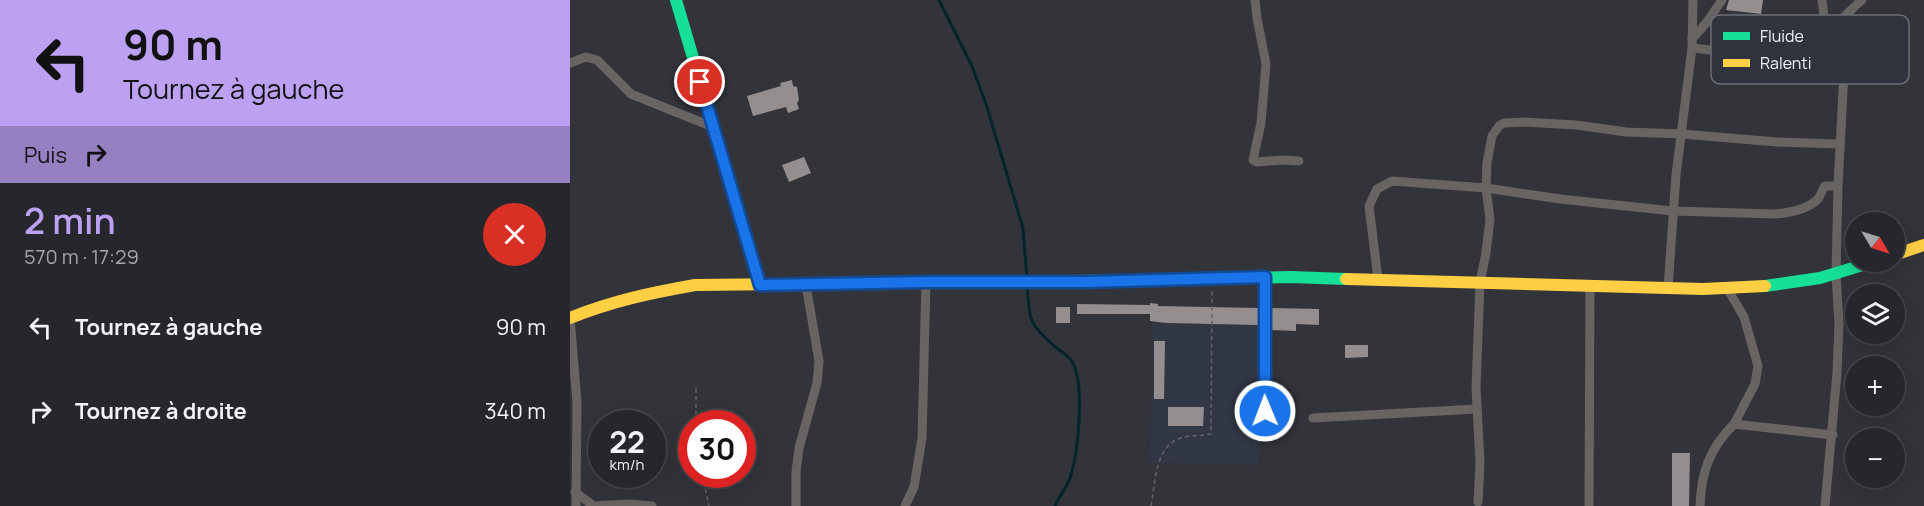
<!DOCTYPE html>
<html lang="fr">
<meta charset="utf-8">
<style>
body{margin:0;font-family:Manrope,sans-serif;background:#2e2f34;color:#f1f3f6;height:100vh;display:flex;flex-direction:column;font-size:22px;white-space:nowrap}
*{box-sizing:border-box;margin:0}
p{font-size:20px;color:#a4a5a9}
.icon{flex:none;width:33px;height:33px;fill:none;stroke:currentColor;stroke-width:2;stroke-linecap:round;stroke-linejoin:round}
.map{position:relative;flex:1;overflow:hidden}
.details{display:flex;flex-direction:column;background:#26272c;width:570px}
.details>*{flex:none}
.hud{background:#bca0f2;color:#111;overflow:hidden}
.needle{width:39px;rotate:128deg}
.buttons{position:absolute;left:1275px;top:212px;display:grid;gap:12px}
.buttons a{display:grid;place-items:center;width:60px;height:60px;border-radius:50%;background:#26272c;box-shadow:0 6px 24px #0002,0 0 0 2px #424448;font-size:30px}
.speed{position:absolute;left:18px;top:410px;display:flex;gap:12px;font-size:30px;font-weight:700;text-align:center}
.speed>*{display:grid;place-content:center;width:78px;height:78px;border-radius:50%;background:#26272c;box-shadow:0 6px 24px #0002,0 0 0 2px #424448;line-height:1}
.speed small{font-size:15px;font-weight:400}
.speed .limit{border:9px solid #d22;background:#fff;color:#111}
.pin{position:absolute;display:grid;place-items:center;width:51px;height:51px;color:#fff;margin:-26px;border:3px solid #fff;border-radius:50%;box-shadow:0 2px 6px #0007}
.me{position:absolute;width:66px;margin:-33px;rotate:359deg;stroke-linejoin:round;filter:drop-shadow(0 0 4px #0008)}
.turn{display:flex;align-items:center;gap:21px;height:126px;padding:0 24px;font-size:27px}
.turn .icon{width:78px;height:78px;stroke-width:2.5}
.turn b{display:block;font-size:42px;line-height:51px}
.then{display:flex;align-items:center;height:57px;padding:0 24px;background:#0003;gap:12px;font-size:22px}
.round{display:grid;place-items:center;flex:none;width:63px;height:63px;border-radius:32px;background:#2e2f34}
.headline{display:flex;align-items:center;justify-content:space-between;height:102px;padding:0 24px}
h1{font-size:36px;font-weight:600;line-height:45px;color:#bca0f2}
ul{padding:0;list-style:none}
li{display:flex;align-items:center;gap:18px;height:84px;padding:0 24px}
li div{flex:1}
li b{display:block;font-size:22px}
li em{font-style:normal}
main{display:flex;flex:1;min-height:0}
.map>svg:first-child{display:block}
.built{fill:#323746}
.lines{fill:none;stroke-linecap:round;stroke-linejoin:round}
.stream{stroke:#04242b;stroke-width:3}
.building{fill:#958e8e}
.path{stroke:#646263;stroke-width:1.5;stroke-dasharray:4.5 3;stroke-linecap:butt}
.street{stroke:#686462;stroke-width:9}
.fast{stroke:#16e098;stroke-width:12}
.slow{stroke:#ffcf43;stroke-width:12}
.route-casing{stroke:#114b97;stroke-width:15}
.route{stroke:#1a73e8;stroke-width:10}
.key{fill:#2f333e;stroke:#696d76;stroke-width:1.5}
.key-label{font-size:16px;fill:#f0f3fa}
</style>
<main>
<section class="details">
<div class="hud">
<div class="turn"><svg class="icon" aria-label="left" viewBox="0 0 24 24"><path d="M17 20v-9H6M10 6l-5 5 5 5"/></svg><div><b>90 m</b>Tournez à gauche</div></div>
<div class="then">Puis<svg class="icon" aria-label="right" viewBox="0 0 24 24"><path d="M7 20v-9h11M14 6l5 5-5 5"/></svg></div>
</div>
<div class="headline"><div><h1>2 min</h1><p>570 m · 17:29</p></div><a class="round" style="background:#d93025;color:#fff"><svg class="icon" aria-label="close" viewBox="0 0 24 24"><path d="M6 6l12 12M18 6L6 18"/></svg></a></div>
<ul>
<li><svg class="icon" aria-label="left" viewBox="0 0 24 24"><path d="M17 20v-9H6M10 6l-5 5 5 5"/></svg><div><b>Tournez à gauche</b></div><em>90 m</em></li>
<li><svg class="icon" aria-label="right" viewBox="0 0 24 24"><path d="M7 20v-9h11M14 6l5 5-5 5"/></svg><div><b>Tournez à droite</b></div><em>340 m</em></li>
</ul>
</section>
<div class="map">
<svg width="1354" height="506" viewBox="0 0 1354 506">
<rect width="100%" height="100%" fill="#32343a"/>
<!-- built -->
<polygon class="built" points="583,325 692,325 689,465 580,462"/>
<g class="lines">
<!-- stream -->
<g class="stream">
<polyline points="369,0 402,66 416,104 453,228 457,279"/>
<path d="M457 286C460 319 457 322 483 345 489 350 497 355 501 360 516 381 508 454 500 478 497 488 489 496 485 506"/>
</g>
</g>
<!-- building -->
<g class="building">
<polygon points="1159,0 1193,0 1191,14 1156,10"/>
<polygon points="222,80 223,86 227,87 229,100 227,103 229,109 218,113 216,107 183,116 177,96 211,86 210,83"/>
<polygon points="234,157 241,173 219,182 212,165"/>
<polygon points="580,303 588,304 588,306 688,308 688,325 596,323 580,321 580,314 507,314 507,304 580,305"/>
<rect x="486" y="307" width="14" height="16"/>
<polygon points="702,308 749,309 749,325 726,324 726,331 702,330"/>
<polygon points="584,341 595,341 594,399 584,399"/>
<polygon points="775,345 798,345 798,357 775,358"/>
<polygon points="598,407 634,407 633,426 598,426"/>
<polygon points="1102,453 1120,453 1119,506 1102,506"/>
</g>
<g class="lines">
<!-- path -->
<g class="path">
<polyline points="126,423 126,387"/>
<polyline points="132,474 139,506"/>
<path d="M581 506C585 485 585 448 608 439 619 435 630 436 641 434L642 291"/>
</g>
<!-- street -->
<g class="street">
<polyline points="685,0 687,18 696,64 691,123 683,160 687,162 713,160 729,161"/>
<polyline points="1252,0 1256,33 1270,59 1274,72 1268,186 1266,274 1269,324 1267,373 1255,506"/>
<polyline points="1122,39 1137,22 1152,0"/>
<path d="M1122 48C1147 51 1218 58 1239 47 1254 40 1277 12 1292 0"/>
<polyline points="0,63 16,57 27,60 61,94 143,127"/>
<polyline points="695,277 695,411"/>
<path d="M808 279 799 206 807 189 822 181 916 188 990 199 1103 211 1204 214C1219 213 1237 210 1248 199 1251 195 1252 190 1255 186H1268"/>
<polyline points="1098,288 1106,175 1122,48 1123,0"/>
<polyline points="1157,288 1174,317 1188,366 1185,384 1164,424"/>
<polyline points="0,317 7,402 6,506"/>
<polyline points="743,418 906,409"/>
<polyline points="5,492 24,506 58,504 82,506"/>
<polyline points="908,502 910,462 906,388 910,283 916,253 920,219 916,188 917,163 922,136 929,126 934,123 953,122 1006,125 1056,132 1112,134 1207,142 1270,144"/>
<polyline points="226,506 226,472 229,448 247,383 249,361 236,285"/>
<polyline points="335,506 344,487 352,438 356,282"/>
<polyline points="1019,506 1020,285"/>
<path d="M1130 506C1131 472 1140 448 1164 424L1263 435"/>
</g>
<!-- fast -->
<g class="fast">
<polyline points="106,0 190,285"/>
<polyline points="449,282 721,277 776,279"/>
<polyline points="1195,286 1250,278 1306,261"/>
</g>
<!-- slow -->
<g class="slow">
<polyline points="1324,255 1354,245"/>
<polyline points="776,279 1133,289 1195,286"/>
<path d="M0 318C42 301 80 293 125 285L449 282"/>
</g>
</g>
<g class="lines">
<!-- route casing -->
<g class="route-casing">
<polyline id="route" points="130,82 190,285 356,282 514,282 695,277 695,411"/>
</g>
<!-- route -->
<use href="#route" class="route"/>
</g>
<!-- legend -->
<rect x="1141" y="15" width="198" height="69" rx="9" class="key"/>
<rect x="1153" y="32" width="27" height="8" fill="#16e098"/>
<rect x="1153" y="59" width="27" height="8" fill="#ffcf43"/>
<g class="key-label">
<text x="1190" y="42">Fluide</text>
<text x="1190" y="69">Ralenti</text>
</g>
</svg>
<div class="buttons">
<a><svg class="needle" viewBox="-14 -14 28 28"><path d="M0-13l5 13h-10z" fill="#e53935"/><path d="M0 13l5-13h-10z" fill="#a4a5a9"/></svg></a>
<a><svg class="icon" aria-label="layers" viewBox="0 0 24 24"><path d="M12 4l9 5-9 5-9-5zM3 14l9 5 9-5"/></svg></a>
<a>+</a>
<a>−</a>
</div>
<div class="speed"><div>22<small>km/h</small></div><div class="limit">30</div></div>
<div class="pin" style="left:130px;top:82px;background:#d93025"><svg class="icon" aria-label="arrive" viewBox="0 0 24 24"><path d="M6 21V4h12l-3 4 3 4H6"/></svg></div>
<svg class="me" style="left:695px;top:411px" viewBox="-20 -20 40 40"><circle r="17" fill="#1a73e8" stroke="#fff" stroke-width="3"/><path d="M0-11L8 9 0 5-8 9z" fill="#fff"/></svg>
</div>
</main>
